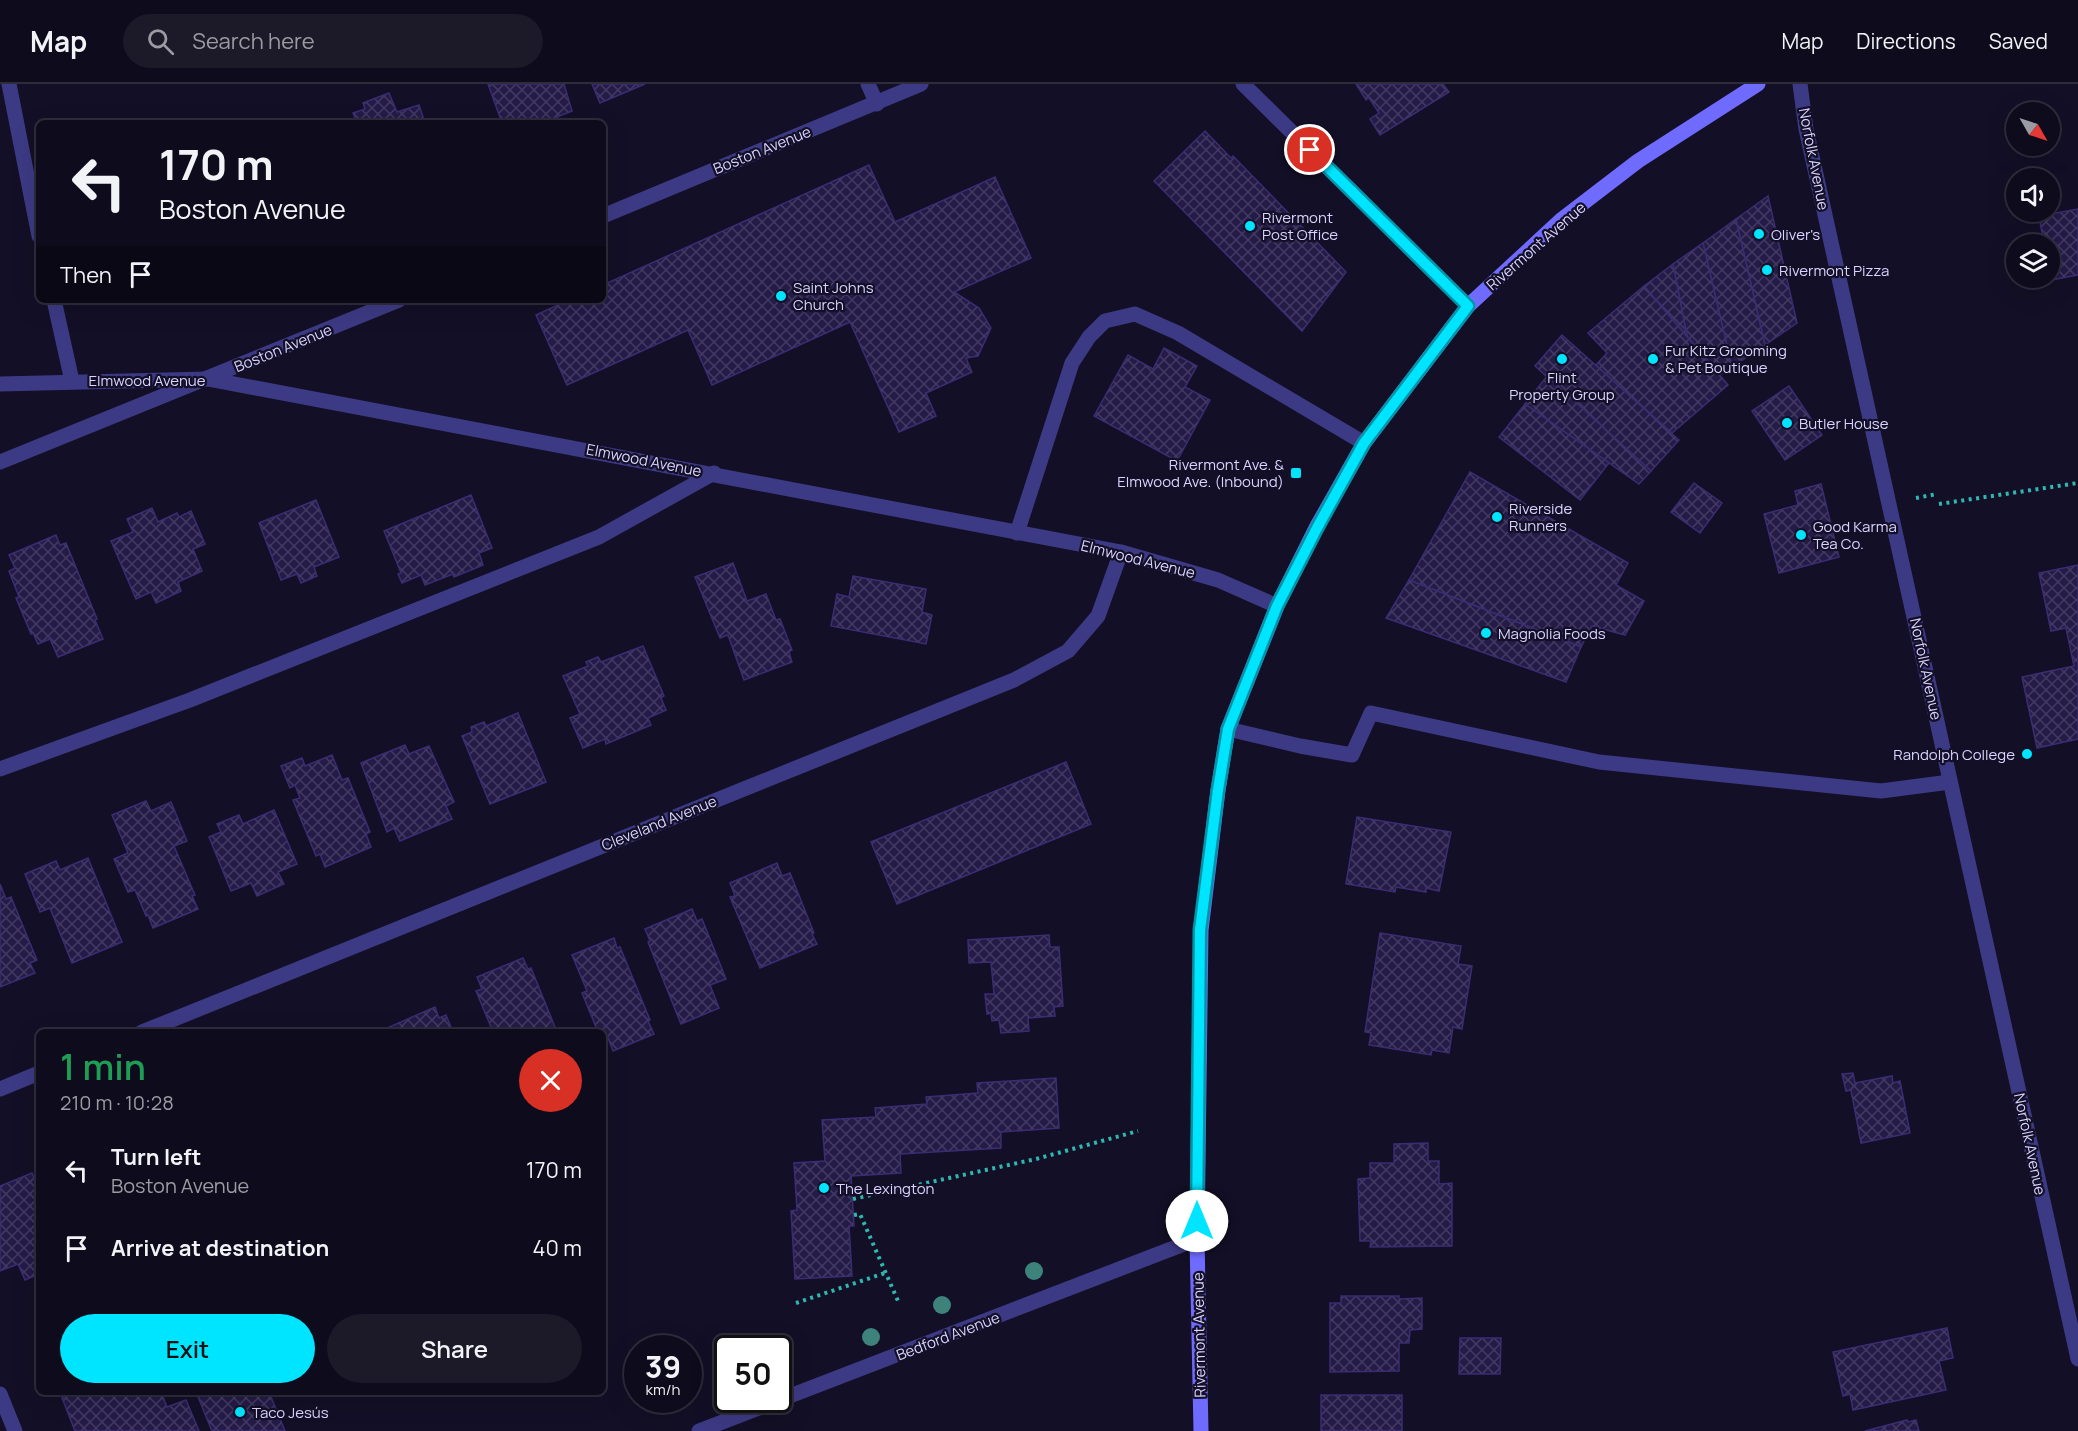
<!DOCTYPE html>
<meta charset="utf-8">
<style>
body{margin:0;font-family:Manrope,sans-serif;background:#1c1929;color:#f1f3f6;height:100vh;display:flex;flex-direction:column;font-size:22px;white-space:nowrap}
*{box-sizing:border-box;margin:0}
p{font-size:20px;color:#9b9ba3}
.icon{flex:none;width:33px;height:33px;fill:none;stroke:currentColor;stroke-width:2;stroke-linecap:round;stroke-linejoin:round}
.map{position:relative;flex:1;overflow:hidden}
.sheet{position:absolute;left:36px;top:945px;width:570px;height:366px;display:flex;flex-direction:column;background:#0e0b1c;border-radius:9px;box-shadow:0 6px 24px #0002,0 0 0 2px #2e2b3b}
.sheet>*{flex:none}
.banner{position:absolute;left:36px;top:36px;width:570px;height:183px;border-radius:9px;box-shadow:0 6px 24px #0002,0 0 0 2px #2e2b3b;background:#0e0b1c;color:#f1f3f6;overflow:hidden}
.needle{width:39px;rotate:129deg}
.controls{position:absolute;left:2006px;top:18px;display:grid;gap:12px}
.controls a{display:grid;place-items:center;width:54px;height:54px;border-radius:50%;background:#0e0b1c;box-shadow:0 6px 24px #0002,0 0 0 2px #2e2b3b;font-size:30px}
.speed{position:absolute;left:624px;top:1251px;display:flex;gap:12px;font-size:30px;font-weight:700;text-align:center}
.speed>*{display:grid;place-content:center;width:78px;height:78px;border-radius:50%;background:#0e0b1c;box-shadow:0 6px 24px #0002,0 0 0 2px #2e2b3b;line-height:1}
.speed small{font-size:15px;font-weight:400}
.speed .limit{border:3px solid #111;border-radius:9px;background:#fff;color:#111}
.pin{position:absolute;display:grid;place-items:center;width:51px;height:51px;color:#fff;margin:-26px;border:3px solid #fff;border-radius:50%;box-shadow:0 2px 6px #0007}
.me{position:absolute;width:66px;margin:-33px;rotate:0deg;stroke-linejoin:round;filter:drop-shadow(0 0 4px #0008)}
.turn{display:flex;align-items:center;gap:21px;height:126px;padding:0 24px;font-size:27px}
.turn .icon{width:78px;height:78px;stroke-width:2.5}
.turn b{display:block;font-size:42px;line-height:51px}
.then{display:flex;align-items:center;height:57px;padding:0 24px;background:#0003;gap:12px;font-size:22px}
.round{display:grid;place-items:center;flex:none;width:63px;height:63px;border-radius:32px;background:#1c1929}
.summary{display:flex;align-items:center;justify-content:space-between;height:102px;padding:0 24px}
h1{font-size:36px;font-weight:600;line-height:45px;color:#1e9e55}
.cta{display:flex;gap:12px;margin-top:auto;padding:12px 24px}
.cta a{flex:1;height:69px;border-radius:36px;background:#00e5ff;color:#111;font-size:24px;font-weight:600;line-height:69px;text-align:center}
.cta a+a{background:#1c1929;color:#f1f3f6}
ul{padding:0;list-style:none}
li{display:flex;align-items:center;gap:18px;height:78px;padding:0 24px}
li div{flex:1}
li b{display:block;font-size:22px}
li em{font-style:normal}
header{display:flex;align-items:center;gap:36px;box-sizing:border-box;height:84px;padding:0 30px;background:#0e0b1c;border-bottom:2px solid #2e2b3b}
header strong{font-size:28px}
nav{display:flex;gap:33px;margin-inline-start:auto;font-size:21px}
.search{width:420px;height:54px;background:#1c1929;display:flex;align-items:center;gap:15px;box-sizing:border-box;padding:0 21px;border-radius:33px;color:#9b9ba3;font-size:22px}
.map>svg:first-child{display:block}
.building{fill:url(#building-cross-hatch);stroke:#3b2d73;stroke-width:1.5}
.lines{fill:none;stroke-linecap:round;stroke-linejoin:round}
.path{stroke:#2fb8b0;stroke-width:4;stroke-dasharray:3 4.5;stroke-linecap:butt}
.service{stroke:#3d3a85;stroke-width:15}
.minor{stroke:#3d3a85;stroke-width:15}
.tertiary{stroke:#3d3a85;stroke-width:15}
.secondary{stroke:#6f6bff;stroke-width:15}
.tree{fill:#3d827b}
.route-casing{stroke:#0095a6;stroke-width:15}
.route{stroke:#00e5ff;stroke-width:10}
.poi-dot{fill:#00e5ff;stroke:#130f26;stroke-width:2}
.labels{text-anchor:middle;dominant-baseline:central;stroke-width:4.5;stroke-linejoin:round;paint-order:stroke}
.street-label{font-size:15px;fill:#d9d4ff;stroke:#130f26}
.poi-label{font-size:15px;fill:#d9d4ff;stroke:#130f26;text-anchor:start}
</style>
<header>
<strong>Map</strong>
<div class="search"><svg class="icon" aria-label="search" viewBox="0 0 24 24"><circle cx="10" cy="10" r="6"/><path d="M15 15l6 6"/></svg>Search here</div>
<nav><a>Map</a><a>Directions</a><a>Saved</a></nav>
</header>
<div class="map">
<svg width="2078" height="1347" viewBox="0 0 2078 1347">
<defs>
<pattern id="building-cross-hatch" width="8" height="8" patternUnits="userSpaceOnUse" patternTransform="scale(1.5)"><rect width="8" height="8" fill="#241b47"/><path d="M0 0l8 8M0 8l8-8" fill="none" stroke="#433b63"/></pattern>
</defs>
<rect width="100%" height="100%" fill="#130f26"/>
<!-- building -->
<g class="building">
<polygon points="488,0 564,0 572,27 557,33 558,37 553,39 502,39"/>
<polygon points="592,0 645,0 600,19"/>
<polygon points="1356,0 1443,0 1449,8 1380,51 1370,35 1379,29 1369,14 1366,16"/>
<polygon points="389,9 397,28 419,21 425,39 357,39 353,29 365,25 363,19"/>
<polygon points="1205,47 1231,74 1233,72 1346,188 1302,247 1154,97"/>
<polygon points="869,81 895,138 995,93 1031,174 954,208 979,224 991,244 978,272 966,274 972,288 926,309 936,332 899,348 850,238 712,301 688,246 567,301 536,231 569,216 603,216 603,201"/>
<polygon points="1768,112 1797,239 1765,261 1736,135"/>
<polygon points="2078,125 2078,191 2051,196 2049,160 2044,160 2039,132"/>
<polygon points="1736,135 1765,261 1732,283 1703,159"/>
<polygon points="1703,159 1732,283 1720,291 1687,252 1673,180"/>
<polygon points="1673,180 1687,252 1644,202"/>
<polygon points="1644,202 1728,301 1672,349 1596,281 1607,269 1588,249"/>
<polygon points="1562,251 1679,356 1651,387 1535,282"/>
<polygon points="1164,264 1197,282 1185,303 1210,316 1177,377 1094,332 1128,271 1153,285"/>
<polygon points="1547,292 1651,387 1639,400 1525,320"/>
<polygon points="1789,302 1822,351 1785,376 1752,327"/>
<polygon points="1525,320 1609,379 1580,416 1499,353"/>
<polygon points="1470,388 1628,479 1616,501 1644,517 1625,551 1592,542 1581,563 1409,496"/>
<polygon points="1694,399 1722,419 1700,449 1671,428"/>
<polygon points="1821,400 1839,473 1779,489 1764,430 1798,421 1795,407"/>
<polygon points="471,411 492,464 479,469 483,481 454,493 453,490 425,501 421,491 402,499 398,490 401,489 384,447"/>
<polygon points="316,416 339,473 314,483 317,492 301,499 297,490 281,496 259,439"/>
<polygon points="152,424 158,438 177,429 179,433 191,427 205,460 193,465 202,487 178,498 181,507 156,519 151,508 136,515 111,457 133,448 127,435"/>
<polygon points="56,451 60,461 66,459 97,535 95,536 103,555 58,573 50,555 38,560 33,549 31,550 16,514 19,513 9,487 15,484 9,471"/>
<polygon points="733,479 747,517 766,510 776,536 780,535 792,566 789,568 792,578 744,596 728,551 720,554 695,493"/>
<polygon points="2078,481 2078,655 2037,664 2022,593 2074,582 2066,544 2051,547 2039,489"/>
<polygon points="853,492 926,505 922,528 932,531 926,560 831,542 837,510 849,513"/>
<polygon points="1409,496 1581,563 1566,598 1386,534"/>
<polygon points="643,562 664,612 661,614 666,626 648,634 651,641 606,660 605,655 583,664 570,634 580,630 563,592 588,582 586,578 598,573 601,578"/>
<polygon points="518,629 546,698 490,720 462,652 472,648 471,643 484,638 486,642"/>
<polygon points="405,661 409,670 429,662 454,718 446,722 452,735 400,757 394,744 387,748 361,679"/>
<polygon points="332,671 342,696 348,694 370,748 366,750 371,763 325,783 320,770 316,772 293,716 300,714 295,701 290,704 281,682 302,674 305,682"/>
<polygon points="1066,678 1091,740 897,820 871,758"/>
<polygon points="146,717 151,727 171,718 187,757 174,762 195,811 192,812 198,825 153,844 148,831 146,832 135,806 128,808 114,775 128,769 112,731"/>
<polygon points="274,726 297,780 278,788 284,800 257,812 251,799 231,807 209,753 221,748 217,740 239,731 243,740"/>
<polygon points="1357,733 1451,748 1439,807 1426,804 1426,808 1396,803 1395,808 1346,800"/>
<polygon points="88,774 122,858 72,879 50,824 40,828 25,790 56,777 60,786"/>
<polygon points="777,779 782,792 790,789 814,849 812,850 817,860 760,884 730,813 735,812 730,799"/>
<polygon points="0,800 6,815 11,813 37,876 30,879 35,889 0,903"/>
<polygon points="692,825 697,837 702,835 726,895 710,901 719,924 681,940 648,858 650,857 645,845"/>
<polygon points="1380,849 1461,862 1458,880 1472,882 1462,945 1453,943 1449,969 1432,966 1431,971 1369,961 1371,949 1365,948"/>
<polygon points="1049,851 1050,863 1059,863 1063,922 1054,923 1055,932 1028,934 1029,947 1001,949 999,936 992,937 991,929 987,930 985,910 994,910 991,878 969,879 968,856"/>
<polygon points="614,854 617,864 620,863 650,936 648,937 654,950 613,967 608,954 603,956 603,948 598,948 582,909 587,907 572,871"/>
<polygon points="523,874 528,885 531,884 557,948 493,948 476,907 482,905 477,893"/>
<polygon points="435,923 439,934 446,931 453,948 389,948 387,944"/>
<polygon points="1853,989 1855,999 1892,992 1893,999 1900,997 1910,1049 1861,1059 1851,1006 1846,1007 1842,990"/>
<polygon points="1056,994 1059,1044 1001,1048 1001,1064 900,1070 901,1089 851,1092 854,1142 849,1142 852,1192 795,1195 791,1127 797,1126 794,1079 825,1077 822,1036 876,1033 875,1024 927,1020 926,1013 978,1009 977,999"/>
<polygon points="1428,1059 1428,1077 1439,1077 1439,1100 1452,1099 1452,1162 1370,1163 1371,1157 1360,1157 1358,1095 1370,1094 1370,1079 1394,1079 1394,1060"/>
<polygon points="32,1089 39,1106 39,1190 25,1196 18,1180 0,1187 0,1102"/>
<polygon points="1341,1212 1399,1212 1399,1215 1422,1214 1422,1245 1410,1246 1409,1259 1399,1259 1399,1287 1330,1288 1330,1219 1341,1219"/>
<polygon points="1947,1244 1953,1274 1939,1277 1946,1306 1853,1326 1850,1310 1843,1312 1833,1268"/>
<polygon points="1460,1254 1501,1254 1500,1290 1459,1290"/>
<polygon points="78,1308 161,1308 167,1323 186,1316 199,1347 75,1347 62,1314"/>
<polygon points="196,1308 269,1308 285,1347 212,1347"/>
<rect x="1321" y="1311" width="81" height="36"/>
<polygon points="1907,1336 1908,1338 1916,1336 1919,1347 1865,1347"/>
</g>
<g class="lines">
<!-- path -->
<g class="path">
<polyline points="1916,414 1937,410"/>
<polyline points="1939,420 2078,399"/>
<polyline points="853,1115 1036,1075 1138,1047"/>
<polyline points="854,1131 860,1130 898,1217"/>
<polyline points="796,1219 885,1189"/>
</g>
<!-- service -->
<g class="service">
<polyline points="1017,449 1072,279 1089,253 1105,237 1135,230 1178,249 1364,359"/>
<polyline points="1228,645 1300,662 1352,671 1371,629 1599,678 1881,707 1950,698"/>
<polyline points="0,685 190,616 599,453 714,389"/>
</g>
<!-- minor -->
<g class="minor">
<polyline points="9,0 39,152"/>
<polyline points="868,0 877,20"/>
<polyline points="1243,0 1468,222"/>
<polyline points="1800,0 1806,45 2078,1275"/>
<polyline points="603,132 921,0"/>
<polyline points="54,216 72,297"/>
<polyline points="0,300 208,295 1121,468 1218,496 1277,522"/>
<polyline points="0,378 399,216"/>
<polyline points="142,948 1014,596 1068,567 1098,532 1121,468"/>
<polyline points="0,1005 39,989"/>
<polyline points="0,1310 15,1347"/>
</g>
<!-- tertiary -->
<polyline class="tertiary" points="699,1347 1197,1155"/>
<!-- secondary -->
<polyline class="secondary" points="1201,1347 1197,1155 1201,846 1218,706 1228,645 1277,522 1316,444 1364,359 1468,222 1561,136 1638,77 1758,0"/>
</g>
<!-- trees -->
<g class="tree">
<circle cx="1034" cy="1187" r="9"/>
<circle cx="942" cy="1221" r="9"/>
<circle cx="871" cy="1253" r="9"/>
</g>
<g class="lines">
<!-- route casing -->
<g class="route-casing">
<polyline id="route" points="1197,1137 1200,846 1218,706 1228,645 1277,522 1317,444 1364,359 1468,222 1310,66"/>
</g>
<!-- route -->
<use href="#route" class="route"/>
</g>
<!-- markers -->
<g class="poi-dot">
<circle cx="1250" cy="142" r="6"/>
<circle cx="1759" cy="150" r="6"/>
<circle cx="1767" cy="186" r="6"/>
<circle cx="781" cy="212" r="6"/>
<circle cx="1562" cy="275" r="6"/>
<circle cx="1653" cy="275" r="6"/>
<circle cx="1787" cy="339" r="6"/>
<rect x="1290" y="383" width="12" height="12" rx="3"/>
<circle cx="1497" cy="433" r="6"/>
<circle cx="1801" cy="451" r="6"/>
<circle cx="1486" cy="549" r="6"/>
<circle cx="2027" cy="670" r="6"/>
<circle cx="824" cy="1104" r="6"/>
<circle cx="240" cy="1328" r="6"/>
</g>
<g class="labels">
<!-- street labels -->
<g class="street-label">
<text transform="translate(762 66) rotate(-22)">Boston Avenue</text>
<text transform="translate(1814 75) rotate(79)">Norfolk Avenue</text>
<text transform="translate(1536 162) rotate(-41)">Rivermont Avenue</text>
<text transform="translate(283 264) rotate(-22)">Boston Avenue</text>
<text x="147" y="296">Elmwood Avenue</text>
<text transform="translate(644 376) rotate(11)">Elmwood Avenue</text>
<text transform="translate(1138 475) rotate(14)">Elmwood Avenue</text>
<text transform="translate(1926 585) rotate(78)">Norfolk Avenue</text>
<text transform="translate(659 739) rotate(-22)">Cleveland Avenue</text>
<text transform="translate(2030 1060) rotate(78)">Norfolk Avenue</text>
<text transform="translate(1199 1251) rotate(-91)">Rivermont Avenue</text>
<text transform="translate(948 1252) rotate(-21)">Bedford Avenue</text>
</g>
<!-- poi labels -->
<g class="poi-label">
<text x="1262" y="133">Rivermont<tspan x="1262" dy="17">Post Office</tspan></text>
<text x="1771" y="150">Oliver's</text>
<text x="1779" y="186">Rivermont Pizza</text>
<text x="793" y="203">Saint Johns<tspan x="793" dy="17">Church</tspan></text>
<text x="1665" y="266">Fur Kitz Grooming<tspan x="1665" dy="17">&amp; Pet Boutique</tspan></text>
<text x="1562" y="293" text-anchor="middle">Flint<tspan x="1562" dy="17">Property Group</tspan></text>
<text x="1799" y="339">Butler House</text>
<text x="1284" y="380" text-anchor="end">Rivermont Ave. &amp;<tspan x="1284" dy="17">Elmwood Ave. (Inbound)</tspan></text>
<text x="1509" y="424">Riverside<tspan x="1509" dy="17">Runners</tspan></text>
<text x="1813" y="442">Good Karma<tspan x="1813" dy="17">Tea Co.</tspan></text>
<text x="1498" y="549">Magnolia Foods</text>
<text x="2015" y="670" text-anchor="end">Randolph College</text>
<text x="836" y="1104">The Lexington</text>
<text x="252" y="1328">Taco Jesús</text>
</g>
</g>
</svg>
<div class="controls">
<a><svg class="needle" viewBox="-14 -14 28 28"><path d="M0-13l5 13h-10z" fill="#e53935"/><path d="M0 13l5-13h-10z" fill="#9b9ba3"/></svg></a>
<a><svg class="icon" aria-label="sound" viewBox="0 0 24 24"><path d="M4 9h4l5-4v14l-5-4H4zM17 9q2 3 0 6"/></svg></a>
<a><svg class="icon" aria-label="layers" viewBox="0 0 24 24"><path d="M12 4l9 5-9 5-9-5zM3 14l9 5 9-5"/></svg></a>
</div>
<div class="speed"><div>39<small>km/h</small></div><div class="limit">50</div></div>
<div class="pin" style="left:1310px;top:66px;background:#d93025"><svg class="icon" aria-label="arrive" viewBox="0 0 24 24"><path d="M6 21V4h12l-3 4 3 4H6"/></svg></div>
<svg class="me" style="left:1197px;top:1137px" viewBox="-20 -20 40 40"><circle r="19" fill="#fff"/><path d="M0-13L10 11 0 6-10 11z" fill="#00e5ff"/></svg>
<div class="banner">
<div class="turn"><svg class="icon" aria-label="left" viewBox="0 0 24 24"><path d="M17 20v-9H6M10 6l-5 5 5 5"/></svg><div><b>170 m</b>Boston Avenue</div></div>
<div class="then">Then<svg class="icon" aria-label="arrive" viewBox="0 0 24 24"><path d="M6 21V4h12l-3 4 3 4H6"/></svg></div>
</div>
<section class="sheet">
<div class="summary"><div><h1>1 min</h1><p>210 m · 10:28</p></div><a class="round" style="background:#d93025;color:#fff"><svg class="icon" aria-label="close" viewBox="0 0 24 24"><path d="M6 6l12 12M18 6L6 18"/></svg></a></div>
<ul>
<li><svg class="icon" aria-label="left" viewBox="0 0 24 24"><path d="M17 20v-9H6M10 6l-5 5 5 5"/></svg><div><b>Turn left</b><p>Boston Avenue</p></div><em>170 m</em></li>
<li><svg class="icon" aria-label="arrive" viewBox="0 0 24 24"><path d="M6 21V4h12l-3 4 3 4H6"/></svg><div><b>Arrive at destination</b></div><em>40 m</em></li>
</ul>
<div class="cta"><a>Exit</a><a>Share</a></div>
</section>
</div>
